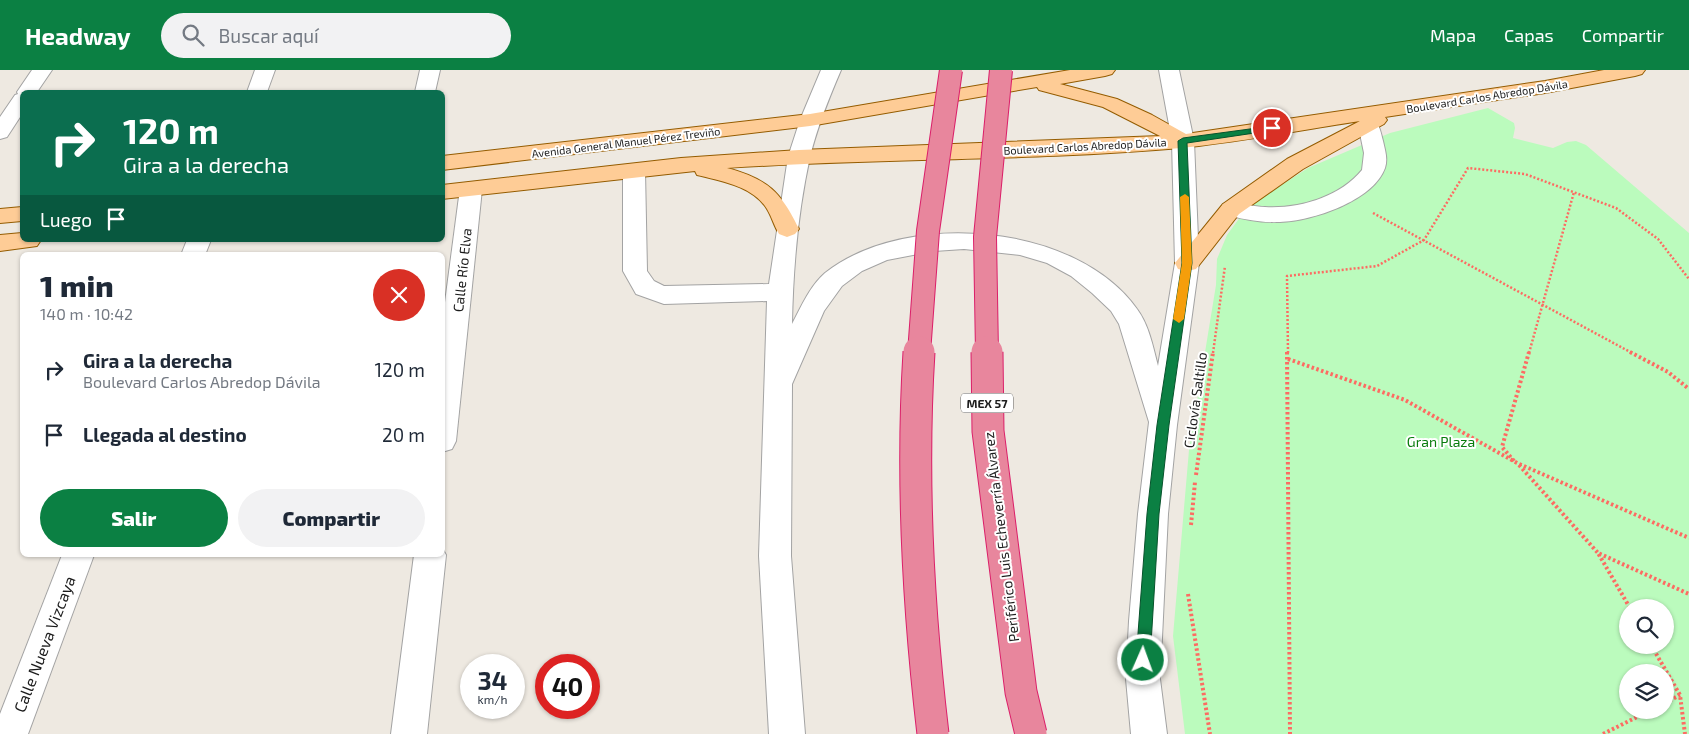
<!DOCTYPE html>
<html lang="es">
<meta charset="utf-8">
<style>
body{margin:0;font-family:"Exo 2",sans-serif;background:#f2f2f3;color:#1f2937;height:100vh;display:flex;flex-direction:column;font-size:19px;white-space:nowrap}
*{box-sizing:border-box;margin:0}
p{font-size:16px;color:#747a83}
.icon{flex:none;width:28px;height:28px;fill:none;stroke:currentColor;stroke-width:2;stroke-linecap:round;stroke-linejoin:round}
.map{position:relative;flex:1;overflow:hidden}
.side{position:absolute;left:20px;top:182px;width:425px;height:305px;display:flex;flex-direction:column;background:#fff;border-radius:8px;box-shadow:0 1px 4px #0004}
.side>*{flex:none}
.hud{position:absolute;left:20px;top:20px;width:425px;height:152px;border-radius:8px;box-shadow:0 1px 4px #0004;background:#0b6e4f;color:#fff;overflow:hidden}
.fabs{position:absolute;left:1619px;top:529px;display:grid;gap:10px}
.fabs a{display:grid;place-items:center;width:55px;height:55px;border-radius:50%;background:#fff;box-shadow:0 1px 4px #0004;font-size:25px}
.speed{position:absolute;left:460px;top:584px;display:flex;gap:10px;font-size:25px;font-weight:700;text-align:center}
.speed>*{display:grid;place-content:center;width:65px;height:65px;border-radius:50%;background:#fff;box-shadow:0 1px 4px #0004;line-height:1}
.speed small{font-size:12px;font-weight:400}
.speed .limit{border:8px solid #d22;background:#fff;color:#111}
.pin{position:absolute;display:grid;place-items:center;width:42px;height:42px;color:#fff;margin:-21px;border:2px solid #fff;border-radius:50%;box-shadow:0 1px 5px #0007}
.me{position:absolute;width:55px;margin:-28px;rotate:2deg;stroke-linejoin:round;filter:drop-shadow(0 0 4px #0008)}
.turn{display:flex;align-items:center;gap:18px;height:105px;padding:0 20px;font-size:22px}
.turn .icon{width:65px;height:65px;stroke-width:2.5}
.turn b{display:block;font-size:35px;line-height:42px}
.then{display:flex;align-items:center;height:48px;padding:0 20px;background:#0003;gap:10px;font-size:19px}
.round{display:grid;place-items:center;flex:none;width:52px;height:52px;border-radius:26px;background:#f2f2f3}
.head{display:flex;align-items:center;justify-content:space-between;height:85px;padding:0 20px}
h1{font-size:30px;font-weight:800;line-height:38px}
.button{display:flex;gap:10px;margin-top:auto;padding:10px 20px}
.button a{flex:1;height:58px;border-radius:30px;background:#0b8043;color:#fff;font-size:20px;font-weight:800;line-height:58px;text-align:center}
.button a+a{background:#f2f2f3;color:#1f2937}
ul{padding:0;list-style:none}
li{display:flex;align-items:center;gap:15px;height:65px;padding:0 20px}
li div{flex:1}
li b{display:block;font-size:19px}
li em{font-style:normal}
header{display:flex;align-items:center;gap:30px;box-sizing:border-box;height:70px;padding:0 25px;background:#0b8043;color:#fff}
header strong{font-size:24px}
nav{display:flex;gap:28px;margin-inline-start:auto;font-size:18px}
.search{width:350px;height:45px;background:#f2f2f3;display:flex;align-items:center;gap:12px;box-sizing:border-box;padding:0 18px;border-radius:28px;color:#747a83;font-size:19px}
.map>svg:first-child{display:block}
.park{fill:#bbfbbd;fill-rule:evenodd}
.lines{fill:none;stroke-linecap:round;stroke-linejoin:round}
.minor-casing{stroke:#a3a3a3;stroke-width:2}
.major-casing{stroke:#945c00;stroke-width:2}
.path-far1{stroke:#fd6b62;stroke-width:2.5;stroke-dasharray:2 2;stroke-linecap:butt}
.path{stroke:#fd6b62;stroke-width:4;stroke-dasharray:2.5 2.5;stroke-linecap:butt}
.minor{fill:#fff;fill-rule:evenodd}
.major{fill:#fecc96;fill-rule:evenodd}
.highway-bridge-far1-casing{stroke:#db1f69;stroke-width:24;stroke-linecap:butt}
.highway-bridge-casing{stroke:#db1f69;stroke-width:33;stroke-linecap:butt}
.highway-bridge-far1{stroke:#e8869d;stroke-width:22}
.highway-bridge{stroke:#e8869d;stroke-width:31}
.route{fill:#0b8043;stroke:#07532c}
.slow{fill:#f59e0b}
.labels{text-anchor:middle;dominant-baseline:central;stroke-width:4;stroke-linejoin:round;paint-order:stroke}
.far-street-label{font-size:11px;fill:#1c1c1c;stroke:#fff}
.shield{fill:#fff;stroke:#606060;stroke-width:1}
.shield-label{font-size:12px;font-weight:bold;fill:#1c1c1c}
.street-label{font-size:14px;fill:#1c1c1c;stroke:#fff}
.park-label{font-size:14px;fill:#087c0c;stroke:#fff}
.near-street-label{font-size:16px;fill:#1c1c1c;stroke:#fff}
</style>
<header>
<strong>Headway</strong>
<div class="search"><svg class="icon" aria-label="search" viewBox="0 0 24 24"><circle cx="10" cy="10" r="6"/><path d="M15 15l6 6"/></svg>Buscar aquí</div>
<nav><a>Mapa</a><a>Capas</a><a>Compartir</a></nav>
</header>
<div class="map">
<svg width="1689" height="664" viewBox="0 0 1689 664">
<rect width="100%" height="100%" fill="#eee9e1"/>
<!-- park -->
<path class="park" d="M1488 38 1514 53 1515 58 1513 68 1553 78 1567 72 1576 71 1586 75 1689 163V664H1185L1173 566 1189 380 1216 215 1217 189 1227 165 1238 150 1255 132 1308 98 1390 63ZM1628 538H1665V575H1628ZM1628 602H1665V640H1628Z"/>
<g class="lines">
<!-- minor casing -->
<g class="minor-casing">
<g id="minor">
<polygon points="32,0 52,0 37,22 22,22 22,44 7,67 0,69 0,47 15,25 18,24 17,22"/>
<polygon points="255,0 275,0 267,22 247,22"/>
<polygon points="420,0 440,0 435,22 415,22"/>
<path d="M821 0H841C829 28 817 57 810 87 798 141 793 199 792 254 801 237 810 216 825 203 906 139 1076 153 1137 239 1149 255 1153 277 1158 296L1175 193 1172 71 1159 0H1179L1194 71 1199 193 1177 355 1168 444 1160 609 1167 664H1131L1126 609 1129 551 1138 444 1149 352 1119 254 1111 241 1092 223 1071 206 1047 193 1020 185 964 179 934 181 887 190 862 201 842 216 824 241 792 314 791 486 805 664H769L759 486 767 231 664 234 636 224 623 201V101L626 96 634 94 642 96 645 101 647 201 654 211 664 216 769 214 788 87 800 50Z"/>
<path d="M1368 48 1375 50C1380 56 1381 64 1383 71 1385 80 1388 89 1385 98 1373 131 1312 151 1280 152 1260 153 1242 149 1223 144L1220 139 1223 134C1236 130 1251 137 1265 137 1299 139 1340 127 1362 100L1364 83 1358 54 1361 50Z"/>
<polygon points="471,112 479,114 482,119 456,371 452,379 442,382 442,255 460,119 463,114"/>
<polygon points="187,170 211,170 205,185 181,185"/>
<polygon points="442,478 446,485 427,664 391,664 414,485 442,485"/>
<polygon points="62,485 94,485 28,664 0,664 0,644"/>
</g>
</g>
<!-- major casing -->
<g class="major-casing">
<g id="major">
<path d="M1070 0H1115L1112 4 1105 6 1060 14 1117 29 1152 45 1186 64 1545 11 1604 0H1645L1642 4 1635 6 1545 23 1385 47 1387 50 1384 54 1303 99 1239 144 1196 199 1187 201 1178 199 1175 193 1223 134 1287 89 1360 51C1301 60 1240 72 1181 78 1030 91 878 88 727 98 768 109 781 122 799 159L795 164 787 167 779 164C774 156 772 147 767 139 753 116 721 111 697 105L695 101 442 129V115L681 88 799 80 1160 66 1103 37 1039 20 1037 17 810 56 442 100V86L810 44Z"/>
<polygon points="22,137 22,151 0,153 0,139"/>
<polygon points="22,163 22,170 41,170 37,176 0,181 0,165"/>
</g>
</g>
<!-- path-far1 -->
<g class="path-far1">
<polyline points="1373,143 1632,283"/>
<polyline points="1213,283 1225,196"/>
<polyline points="1288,283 1287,206 1377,196 1424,170 1468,98 1525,104 1616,138 1658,169 1689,209"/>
<polyline points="1529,283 1574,122"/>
</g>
<!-- path -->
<g class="path">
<polyline points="1287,282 1290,664"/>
<polyline points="1630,282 1668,302 1689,319"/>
<polyline points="1288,289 1405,330 1517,393 1689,468"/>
<polyline points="1514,391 1502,377 1529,282"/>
<polyline points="1519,395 1598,483"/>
<polyline points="1196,405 1213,282"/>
<polyline points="1191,455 1195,412"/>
<polyline points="1188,524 1210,664"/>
<polyline points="1630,538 1598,483 1689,524"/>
<polyline points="1651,575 1680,625 1685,664"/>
<polyline points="1665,633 1680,625"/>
<polyline points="1603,664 1651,640"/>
</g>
<!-- minor -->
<use href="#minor" class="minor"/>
<!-- major -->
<use href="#major" class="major"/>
<!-- highway-bridge-far1 casing -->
<g class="highway-bridge-far1-casing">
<g id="highway-bridge-far1">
<polyline points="919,283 928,161 951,0"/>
<polyline points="987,283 985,167 1001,0"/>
</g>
</g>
<!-- highway-bridge casing -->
<g class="highway-bridge-casing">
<g id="highway-bridge">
<path d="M919 282C911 409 918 537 933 664"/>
<polyline points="987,282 988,361 1021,622 1031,664"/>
</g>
</g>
<!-- highway-bridge-far1 -->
<use href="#highway-bridge-far1" class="highway-bridge-far1"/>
<!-- highway-bridge -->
<use href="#highway-bridge" class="highway-bridge"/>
</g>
<!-- route -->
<polygon class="route" points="1272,56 1275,56 1275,60 1187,73 1192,193 1169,355 1159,444 1150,590 1148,594 1143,596 1138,594 1136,590 1147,444 1157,355 1182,193 1178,71 1183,68"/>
<!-- slow -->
<polygon class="slow" points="1185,124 1189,127 1192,193 1184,249 1179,253 1173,249 1182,193 1180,127"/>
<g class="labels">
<!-- far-street labels -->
<g class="far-street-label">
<text transform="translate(1487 26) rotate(-9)">Boulevard Carlos Abredop Dávila</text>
<text transform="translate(626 72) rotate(-7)">Avenida General Manuel Pérez Treviño</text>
<text transform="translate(1085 76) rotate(-3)">Boulevard Carlos Abredop Dávila</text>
</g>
<!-- shield labels -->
<rect class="shield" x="961" y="323.5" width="52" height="19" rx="4"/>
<g class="shield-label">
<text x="987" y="333">MEX 57</text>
</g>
<!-- street labels -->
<g class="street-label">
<text transform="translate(462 200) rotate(-84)">Calle Río Elva</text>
<text transform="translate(1195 330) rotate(-82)">Ciclovía Saltillo</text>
<text transform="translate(1001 467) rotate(-97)">Periférico Luis Echeverría Álvarez</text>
</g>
<!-- park labels -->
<g class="park-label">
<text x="1441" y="371">Gran Plaza</text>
</g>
<!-- near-street labels -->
<g class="near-street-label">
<text transform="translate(44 574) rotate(-69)">Calle Nueva Vizcaya</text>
</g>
</g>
</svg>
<div class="fabs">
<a><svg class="icon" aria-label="search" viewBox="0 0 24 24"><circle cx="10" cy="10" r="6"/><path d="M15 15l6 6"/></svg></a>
<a><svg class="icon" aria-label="layers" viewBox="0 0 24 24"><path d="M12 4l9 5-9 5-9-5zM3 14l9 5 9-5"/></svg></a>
</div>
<div class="speed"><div>34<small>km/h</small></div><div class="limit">40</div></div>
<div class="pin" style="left:1272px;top:58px;background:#d93025"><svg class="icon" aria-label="arrive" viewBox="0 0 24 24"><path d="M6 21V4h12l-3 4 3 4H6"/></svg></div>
<svg class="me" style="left:1143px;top:590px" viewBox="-20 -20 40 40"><circle r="17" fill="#0b8043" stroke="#fff" stroke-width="3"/><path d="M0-11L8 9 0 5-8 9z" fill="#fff"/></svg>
<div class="hud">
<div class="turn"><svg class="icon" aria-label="right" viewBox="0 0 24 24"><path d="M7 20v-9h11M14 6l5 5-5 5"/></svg><div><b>120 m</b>Gira a la derecha</div></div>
<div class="then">Luego<svg class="icon" aria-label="arrive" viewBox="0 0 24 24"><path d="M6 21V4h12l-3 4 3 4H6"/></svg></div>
</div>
<section class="side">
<div class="head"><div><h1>1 min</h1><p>140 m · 10:42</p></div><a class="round" style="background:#d93025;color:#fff"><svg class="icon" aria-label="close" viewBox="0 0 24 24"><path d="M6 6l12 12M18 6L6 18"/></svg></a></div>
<ul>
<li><svg class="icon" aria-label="right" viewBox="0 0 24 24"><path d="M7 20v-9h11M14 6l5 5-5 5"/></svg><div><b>Gira a la derecha</b><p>Boulevard Carlos Abredop Dávila</p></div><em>120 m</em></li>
<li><svg class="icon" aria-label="arrive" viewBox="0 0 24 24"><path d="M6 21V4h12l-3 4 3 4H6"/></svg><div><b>Llegada al destino</b></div><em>20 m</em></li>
</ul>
<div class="button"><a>Salir</a><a>Compartir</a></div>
</section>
</div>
